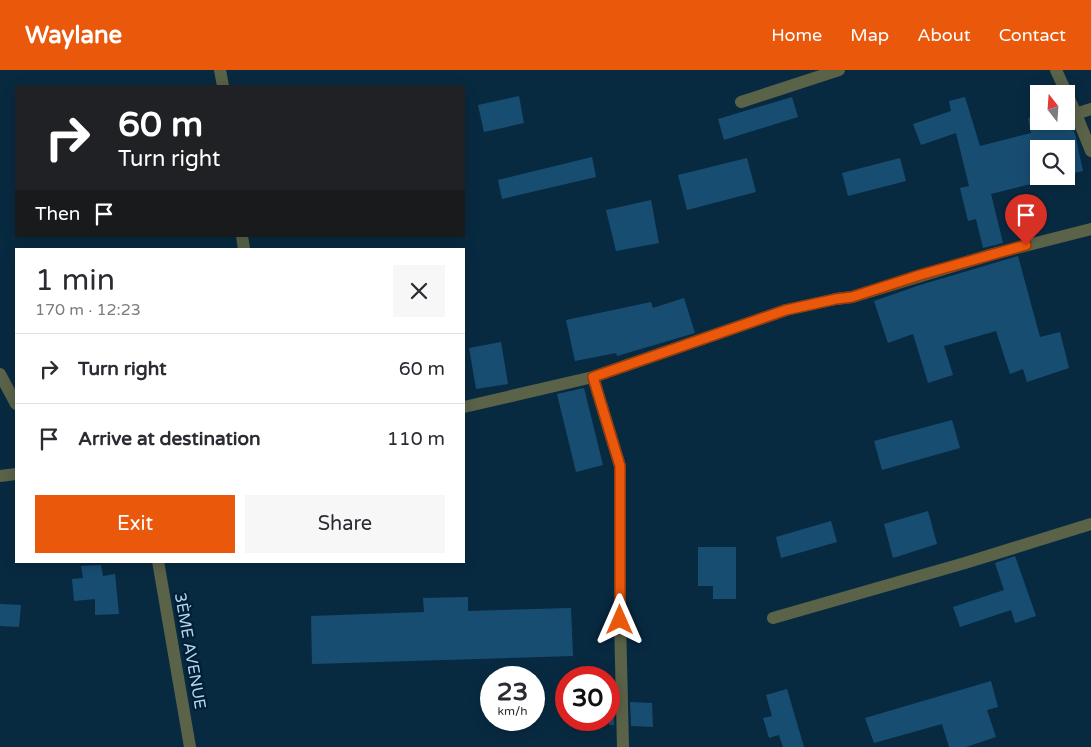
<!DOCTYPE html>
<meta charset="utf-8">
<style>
body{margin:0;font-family:"Varela Round",sans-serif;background:#f7f7f7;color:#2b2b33;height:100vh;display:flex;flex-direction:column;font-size:19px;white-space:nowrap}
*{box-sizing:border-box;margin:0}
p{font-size:16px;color:#7c7c81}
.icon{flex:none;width:28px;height:28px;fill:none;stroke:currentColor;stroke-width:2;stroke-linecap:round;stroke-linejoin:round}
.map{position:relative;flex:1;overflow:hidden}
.panel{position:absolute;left:15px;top:178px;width:450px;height:315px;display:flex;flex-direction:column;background:#fff;border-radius:0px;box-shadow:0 2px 12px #0003}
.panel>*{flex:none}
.guide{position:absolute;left:15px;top:15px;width:450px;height:152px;border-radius:0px;box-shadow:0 2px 12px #0003;background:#202124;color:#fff;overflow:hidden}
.needle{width:32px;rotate:343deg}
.controls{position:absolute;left:1030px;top:15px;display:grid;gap:10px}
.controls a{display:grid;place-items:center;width:45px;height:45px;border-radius:0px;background:#fff;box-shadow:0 2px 12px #0003;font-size:25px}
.speed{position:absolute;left:480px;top:596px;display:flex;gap:10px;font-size:25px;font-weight:700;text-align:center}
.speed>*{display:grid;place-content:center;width:65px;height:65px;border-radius:50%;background:#fff;box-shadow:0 2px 12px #0003;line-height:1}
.speed small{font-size:12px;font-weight:400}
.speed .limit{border:8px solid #d22;background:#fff;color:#111}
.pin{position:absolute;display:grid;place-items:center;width:42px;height:42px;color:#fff;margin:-51px -21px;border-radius:50% 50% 50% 0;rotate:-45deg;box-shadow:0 0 5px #0007}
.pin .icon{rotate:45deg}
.me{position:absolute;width:55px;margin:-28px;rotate:0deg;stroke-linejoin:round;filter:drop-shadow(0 0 4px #0008)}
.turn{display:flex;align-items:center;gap:18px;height:105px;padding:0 20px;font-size:22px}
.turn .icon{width:65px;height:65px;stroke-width:2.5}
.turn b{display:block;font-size:35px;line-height:42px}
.then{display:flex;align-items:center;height:48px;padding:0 20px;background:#0003;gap:10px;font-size:19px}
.round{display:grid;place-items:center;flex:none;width:52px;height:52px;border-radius:0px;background:#f7f7f7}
.headline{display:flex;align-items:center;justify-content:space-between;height:85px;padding:0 20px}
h1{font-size:30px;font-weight:600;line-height:38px}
.primary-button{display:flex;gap:10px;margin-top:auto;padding:10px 20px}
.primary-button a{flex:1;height:58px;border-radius:0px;background:#ea580c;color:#fff;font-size:20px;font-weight:600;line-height:58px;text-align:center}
.primary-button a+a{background:#f7f7f7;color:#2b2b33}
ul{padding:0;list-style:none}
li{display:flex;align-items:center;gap:15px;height:70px;padding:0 20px;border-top:1px solid #e1e1e2}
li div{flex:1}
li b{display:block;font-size:19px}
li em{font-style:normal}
header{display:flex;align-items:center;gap:30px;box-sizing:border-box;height:70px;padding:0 25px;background:#ea580c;color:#fff}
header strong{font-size:24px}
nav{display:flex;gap:28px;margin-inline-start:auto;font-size:18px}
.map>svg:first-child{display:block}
.building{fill:#184d72}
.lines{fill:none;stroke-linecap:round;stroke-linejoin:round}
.minor{stroke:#5a6348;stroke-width:12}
.route-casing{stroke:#983908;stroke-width:12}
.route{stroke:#ea580c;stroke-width:9}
.labels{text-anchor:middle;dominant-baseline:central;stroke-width:5;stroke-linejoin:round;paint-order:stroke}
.street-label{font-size:16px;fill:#b8d6ef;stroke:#002036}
</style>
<header>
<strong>Waylane</strong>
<nav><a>Home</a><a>Map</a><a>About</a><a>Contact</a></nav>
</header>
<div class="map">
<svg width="1091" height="677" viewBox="0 0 1091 677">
<rect width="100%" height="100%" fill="#082a41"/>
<!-- building -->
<g class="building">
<polygon points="519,26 524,53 484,62 478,35"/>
<polygon points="792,27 798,47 724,70 718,49"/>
<polygon points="965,27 980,76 1031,63 1028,48 1039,46 1039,51 1066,51 1066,42 1075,64 1083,101 1066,105 1066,79 1039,79 1039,106 1062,106 991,124 1003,173 983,178 976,149 968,151 960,118 969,116 956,63 921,75 913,54 951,41 949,31"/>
<polygon points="592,87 596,107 502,129 498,110"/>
<polygon points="747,88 756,122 687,140 678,105"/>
<polygon points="900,88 906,111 848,126 842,103"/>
<polygon points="651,130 659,173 616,181 606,140"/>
<polygon points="1018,186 1040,267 1060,262 1069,298 1027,312 1023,299 1010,304 996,261 944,276 953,305 928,313 913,264 888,273 874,231 920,215"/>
<polygon points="684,228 695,263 617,286 616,283 575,291 566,250 651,232 653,238"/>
<polygon points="501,272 508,314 476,319 469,278"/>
<polygon points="584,318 603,395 576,402 557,324"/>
<polygon points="952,350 960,378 882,400 874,371"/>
<polygon points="928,441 937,474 893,488 884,454"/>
<polygon points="831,451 837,472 781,488 776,467"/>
<polygon points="698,477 736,477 736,529 713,529 713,516 698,516"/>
<polygon points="1015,486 1036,546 1015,553 1011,540 960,557 953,537 1004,520 995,493"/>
<polygon points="101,495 103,506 115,504 119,544 95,545 95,529 74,531 72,509 83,508 81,496"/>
<polygon points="468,527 468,541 571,538 573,586 312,594 311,546 424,542 423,528"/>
<polygon points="0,534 21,535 19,557 0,556"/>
<polygon points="991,611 998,637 987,640 996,667 966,677 949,677 942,654 874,673 865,648"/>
<polygon points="787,619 804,677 783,677 779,665 769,668 763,648 772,646 766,625"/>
<rect x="609" y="631" width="5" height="24"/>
<polygon points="630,632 652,633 653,657 631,656"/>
</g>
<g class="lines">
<!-- minor -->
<g class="minor">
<polyline points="220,0 223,16"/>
<polyline points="1056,0 1076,44 1091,81"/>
<polyline points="741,32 839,0"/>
<polyline points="1076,44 1091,39"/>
<polyline points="242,166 244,179"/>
<polyline points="0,304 16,334"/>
<polyline points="593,307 620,396 620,550 623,677"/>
<polyline points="464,337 593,307 786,240 836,229 852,227 993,184 1091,159"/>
<polyline points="0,406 16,404"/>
<polyline points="158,491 190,677"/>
<polyline points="773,548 965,493 1091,454"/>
</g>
</g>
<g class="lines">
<!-- route casing -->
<g class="route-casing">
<polyline id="route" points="620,550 620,396 593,307 786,240 836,229 852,227 920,205 1026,175"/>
</g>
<!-- route -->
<use href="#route" class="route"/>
</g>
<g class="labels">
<!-- street labels -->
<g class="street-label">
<text transform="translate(190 581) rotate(80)">3ÈME AVENUE</text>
</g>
</g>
</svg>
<div class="controls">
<a><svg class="needle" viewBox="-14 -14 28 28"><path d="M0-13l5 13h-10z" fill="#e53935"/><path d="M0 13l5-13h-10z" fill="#7c7c81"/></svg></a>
<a><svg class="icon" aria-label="search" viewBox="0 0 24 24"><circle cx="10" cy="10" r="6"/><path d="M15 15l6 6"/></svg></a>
</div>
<div class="speed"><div>23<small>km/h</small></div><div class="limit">30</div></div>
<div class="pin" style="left:1026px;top:175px;background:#d93025"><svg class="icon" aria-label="arrive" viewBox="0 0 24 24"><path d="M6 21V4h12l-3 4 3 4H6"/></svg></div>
<svg class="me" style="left:620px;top:550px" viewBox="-20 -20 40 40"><path d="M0-17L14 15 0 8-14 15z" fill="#ea580c" stroke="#fff" stroke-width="4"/></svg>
<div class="guide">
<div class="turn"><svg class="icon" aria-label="right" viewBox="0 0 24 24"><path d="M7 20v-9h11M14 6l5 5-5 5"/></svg><div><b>60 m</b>Turn right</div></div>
<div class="then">Then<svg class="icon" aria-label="arrive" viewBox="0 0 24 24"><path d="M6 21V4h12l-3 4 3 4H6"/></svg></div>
</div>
<section class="panel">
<div class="headline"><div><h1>1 min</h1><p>170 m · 12:23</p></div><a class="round"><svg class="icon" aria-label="close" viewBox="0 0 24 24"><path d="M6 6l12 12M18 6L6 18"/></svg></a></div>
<ul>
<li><svg class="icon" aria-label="right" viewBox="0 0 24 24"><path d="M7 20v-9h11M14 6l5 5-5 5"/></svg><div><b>Turn right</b></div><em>60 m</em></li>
<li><svg class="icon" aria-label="arrive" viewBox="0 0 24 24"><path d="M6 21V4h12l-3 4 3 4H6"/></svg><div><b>Arrive at destination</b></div><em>110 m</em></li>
</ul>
<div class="primary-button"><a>Exit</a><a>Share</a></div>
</section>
</div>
